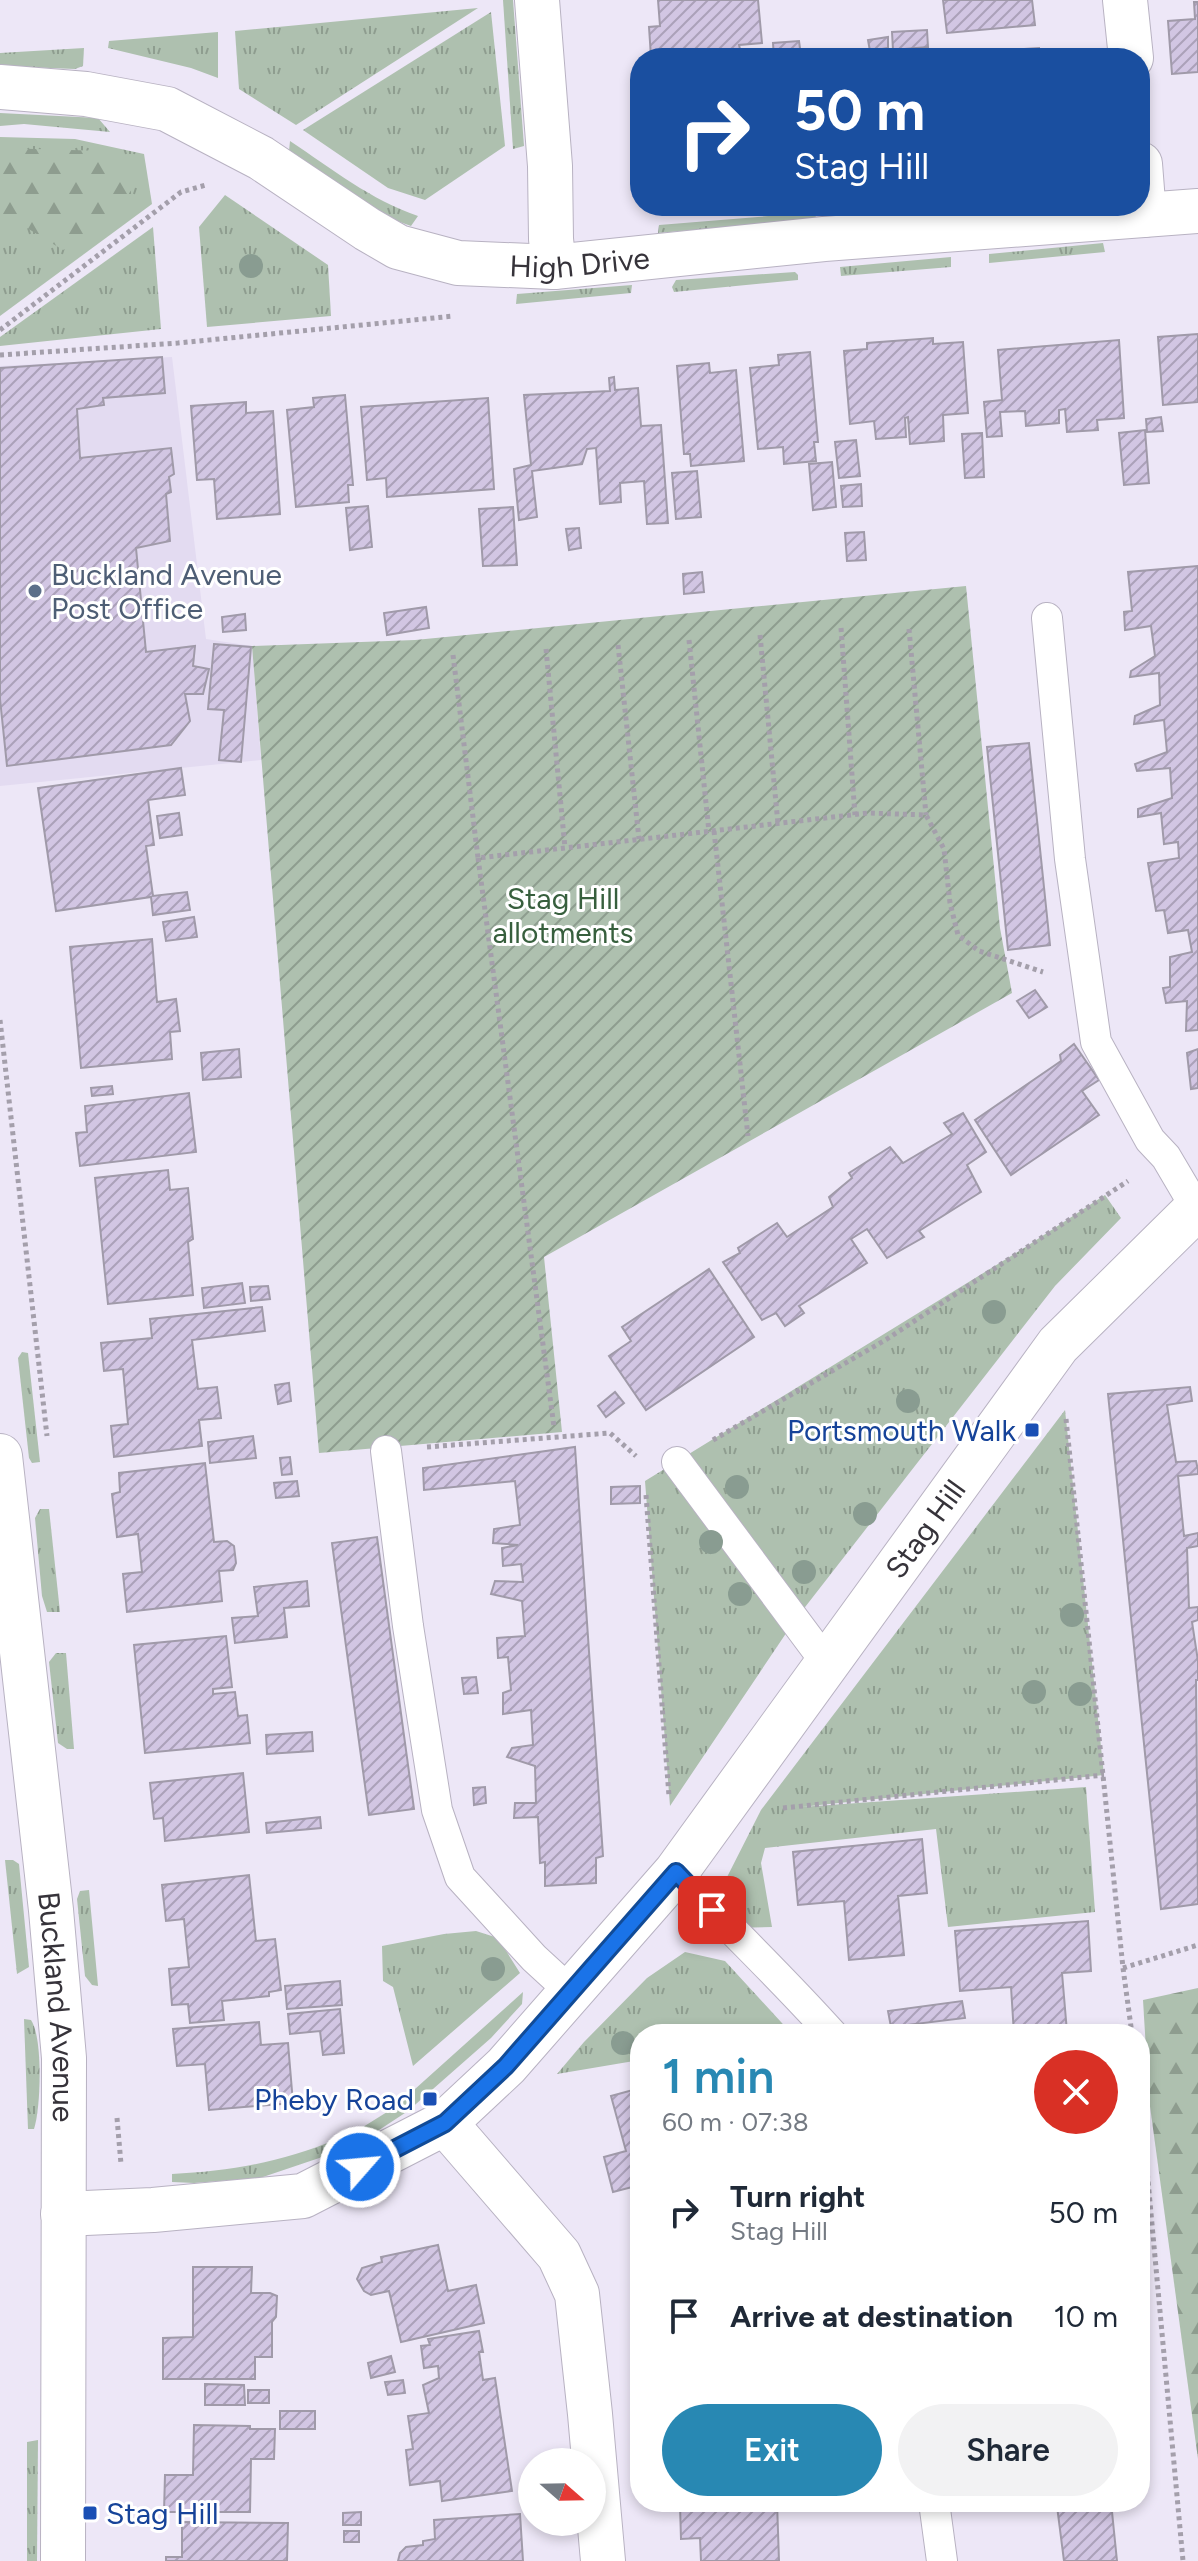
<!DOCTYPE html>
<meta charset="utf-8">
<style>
body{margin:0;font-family:Figtree,sans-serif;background:#f2f2f3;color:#1f2937;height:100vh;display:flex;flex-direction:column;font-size:30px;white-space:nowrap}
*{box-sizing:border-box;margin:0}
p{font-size:26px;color:#747a83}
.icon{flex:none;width:44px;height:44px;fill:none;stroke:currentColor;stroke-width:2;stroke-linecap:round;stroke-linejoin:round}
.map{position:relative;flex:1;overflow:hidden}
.drawer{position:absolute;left:630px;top:2024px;width:520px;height:488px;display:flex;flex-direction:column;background:#fff;border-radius:32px;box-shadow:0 4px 12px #0003}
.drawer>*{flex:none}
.top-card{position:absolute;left:630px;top:48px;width:520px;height:168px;border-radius:32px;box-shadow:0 4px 12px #0003;background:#1a4fa0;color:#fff;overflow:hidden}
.needle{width:52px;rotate:110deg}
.fabs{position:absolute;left:518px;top:2448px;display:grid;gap:16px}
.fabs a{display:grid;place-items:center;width:88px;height:88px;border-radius:50%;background:#fff;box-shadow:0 4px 12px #0003;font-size:40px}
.pin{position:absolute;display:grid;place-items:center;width:68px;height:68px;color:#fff;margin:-34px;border-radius:16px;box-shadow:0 4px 12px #0006}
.me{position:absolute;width:88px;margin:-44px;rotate:63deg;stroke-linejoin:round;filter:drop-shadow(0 0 6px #0008)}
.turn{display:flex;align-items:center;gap:28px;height:168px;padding:0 32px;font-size:36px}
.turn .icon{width:104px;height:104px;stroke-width:2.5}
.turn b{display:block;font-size:56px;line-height:68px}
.round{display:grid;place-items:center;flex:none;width:84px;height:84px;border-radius:42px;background:#f2f2f3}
.overview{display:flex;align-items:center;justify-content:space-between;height:136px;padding:0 32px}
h1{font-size:48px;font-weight:600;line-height:60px;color:#2888b3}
.action{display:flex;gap:16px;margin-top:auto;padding:16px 32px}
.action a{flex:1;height:92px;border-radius:48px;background:#2888b3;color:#fff;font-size:32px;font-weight:600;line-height:92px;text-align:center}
.action a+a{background:#f2f2f3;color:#1f2937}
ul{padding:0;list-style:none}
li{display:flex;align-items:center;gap:24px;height:104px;padding:0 32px}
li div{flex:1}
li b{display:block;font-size:30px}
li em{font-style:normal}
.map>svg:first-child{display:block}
.built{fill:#e3dbf1}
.grass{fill:url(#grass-tufts)}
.forest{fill:url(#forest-firs)}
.garden{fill:url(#garden-furrows)}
.building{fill:url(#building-hatch);stroke:#a09aa9;stroke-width:2}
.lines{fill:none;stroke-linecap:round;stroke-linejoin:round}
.lane-casing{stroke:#b8b2c2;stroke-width:32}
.street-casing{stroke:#b8b2c2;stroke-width:46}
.path{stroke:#a49fab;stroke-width:5;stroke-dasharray:4 4;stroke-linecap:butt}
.lane{stroke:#fff;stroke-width:30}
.street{stroke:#fff;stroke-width:44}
.tree{fill:#899c91}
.route-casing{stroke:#114b97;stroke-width:20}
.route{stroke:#1a73e8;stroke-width:14}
.service-dot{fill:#5c6f8a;stroke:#fff;stroke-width:3}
.transit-dot{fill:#1a4fb4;stroke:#fff;stroke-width:3}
.labels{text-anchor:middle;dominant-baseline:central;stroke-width:6;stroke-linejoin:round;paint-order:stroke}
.street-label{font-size:30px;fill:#36333a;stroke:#fff}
.service-label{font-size:30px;fill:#4e5e75;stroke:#fff;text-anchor:start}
.park-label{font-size:30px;fill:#375f3d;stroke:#fff}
.transit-label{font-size:30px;fill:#164399;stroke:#fff;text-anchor:end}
</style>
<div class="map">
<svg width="1198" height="2561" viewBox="0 0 1198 2561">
<defs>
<pattern id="grass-tufts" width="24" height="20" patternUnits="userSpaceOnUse" patternTransform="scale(2)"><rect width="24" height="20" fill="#aec0af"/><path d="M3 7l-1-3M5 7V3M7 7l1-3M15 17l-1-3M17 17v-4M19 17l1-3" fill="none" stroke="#8e9d8f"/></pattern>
<pattern id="forest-firs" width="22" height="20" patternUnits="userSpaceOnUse" patternTransform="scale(2)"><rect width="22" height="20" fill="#aec0af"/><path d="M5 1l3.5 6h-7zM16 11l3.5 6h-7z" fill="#8e9d8f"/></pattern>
<pattern id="garden-furrows" width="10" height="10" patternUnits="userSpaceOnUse" patternTransform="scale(2)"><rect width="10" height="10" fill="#aec0af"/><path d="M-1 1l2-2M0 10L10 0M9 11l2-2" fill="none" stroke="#8e9d8f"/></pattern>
<pattern id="building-hatch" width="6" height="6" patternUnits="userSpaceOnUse" patternTransform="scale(2)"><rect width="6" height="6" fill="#d2c6e3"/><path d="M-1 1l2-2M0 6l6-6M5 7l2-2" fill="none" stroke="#aba1b9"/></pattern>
</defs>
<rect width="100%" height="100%" fill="#ede7f7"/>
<!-- built -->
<polygon class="built" points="172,357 206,639 252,646 261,760 0,786 0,366"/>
<!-- grass -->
<g class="grass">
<polygon points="503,0 513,0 524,146 513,149"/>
<polygon points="478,8 296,125 239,89 235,31"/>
<polygon points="491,12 505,146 425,200 388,188 303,130"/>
<polygon points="218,32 218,78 191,68 108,48 109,41"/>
<polygon points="84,48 83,66 75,69 0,66 0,53"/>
<polygon points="0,113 98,118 110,132 24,124 0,126"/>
<polygon points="0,137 75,139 144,154 152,204 0,316"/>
<path d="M290 141C332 169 371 200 418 216L411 226 386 217 289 151Z"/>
<polygon points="225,195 328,265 331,316 207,327 199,227"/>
<polygon points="818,212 814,220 658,233 659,225"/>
<polygon points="153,227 161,329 0,346 0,337"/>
<polygon points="1103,243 1105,252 989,263 989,254"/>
<polygon points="951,257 951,267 841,276 840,267"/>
<polygon points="795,272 798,275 798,280 674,292 672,287 676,280"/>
<polygon points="632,285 631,293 516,304 517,294"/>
<polygon points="1105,1195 1121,1218 1055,1286 795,1620 670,1806 645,1481 1024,1248"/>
<polygon points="22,1352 28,1353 40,1462 32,1463 29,1458 18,1358"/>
<polygon points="1065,1410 1104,1775 801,1807 1086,1787 1095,1912 948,1927 936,1829 765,1848 761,1863 772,1927 729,1928 724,1883 761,1810"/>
<polygon points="40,1509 49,1509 60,1612 47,1612 42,1596 35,1518"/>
<polygon points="56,1653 66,1653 74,1749 67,1749 58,1743 49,1662"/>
<polygon points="5,1860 13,1860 19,1864 29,1967 17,1974"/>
<polygon points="89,1890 98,1986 92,1985 85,1976 77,1899 80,1891"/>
<polygon points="476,1931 498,1938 520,1973 413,2066 393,1987 383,1981 382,1946 444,1934"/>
<polygon points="685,1952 725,1961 792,2034 640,2034 640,2060 557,2074 584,2042 647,1978"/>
<polygon points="523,1992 522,2004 491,2038 408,2111 376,2132 360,2136 355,2132 395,2107"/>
<path d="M24 2019 31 2020C43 2037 41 2108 34 2129H28Z"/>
<path d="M337 2139V2152L260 2178 194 2183 172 2182V2174C230 2171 283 2162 337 2139Z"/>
<polygon points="38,2440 37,2561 27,2561 27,2442"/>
</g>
<!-- forest -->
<g class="forest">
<polygon points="0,148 105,151 137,182 104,229 63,250 27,228 6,239 0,238"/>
<polygon points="1198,1988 1198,2459 1149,2099 1143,2000"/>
</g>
<!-- garden -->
<polygon class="garden" points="966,586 1000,928 1012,993 544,1257 562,1432 319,1453 252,646 415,640"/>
<!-- building -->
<g class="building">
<polygon points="658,0 758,0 762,43 739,45 740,49 651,57 649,27 660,26"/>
<polygon points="943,0 1032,0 1035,25 947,33"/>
<polygon points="1194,2 1198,2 1198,72 1172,74 1168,21 1195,19"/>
<polygon points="927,30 928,47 893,50 892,32"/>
<polygon points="888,37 888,48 870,51 868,40"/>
<polygon points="799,41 801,56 774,58 773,43"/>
<polygon points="1039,48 1039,58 938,58 938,55"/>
<polygon points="1198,334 1198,402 1163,405 1158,337"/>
<polygon points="933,338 933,344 963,342 968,413 943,415 944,441 910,444 908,417 905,418 906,437 876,439 874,421 850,424 844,351 867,349 867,343"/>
<polygon points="1119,340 1124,418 1097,420 1098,430 1067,432 1065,409 1059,410 1059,423 1026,426 1025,411 1000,412 1002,436 987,437 984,402 1002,400 998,350"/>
<polygon points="810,352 818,442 814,442 816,461 784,464 783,447 758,449 750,368 779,365 778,355"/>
<polygon points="162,357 165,393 103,398 104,405 77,409 80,458 171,448 174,474 169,477 171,492 166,494 170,541 136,548 146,652 195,646 193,666 209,669 203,694 185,694 190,721 171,745 7,766 0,699 0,368"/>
<polygon points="709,363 710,373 736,370 744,461 691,466 690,454 684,454 677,366"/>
<polygon points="614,377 615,390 638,388 641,426 661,425 668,523 647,524 644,481 620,483 621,502 600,504 596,448 587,449 582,464 532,471 537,517 519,520 514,469 531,465 524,395 610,391 609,378"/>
<polygon points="345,395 353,485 348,485 349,502 296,507 287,410 314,407 313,398"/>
<polygon points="488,398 494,489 387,497 386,478 367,480 361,407"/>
<polygon points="246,402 246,413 273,411 280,514 217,519 214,479 197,480 191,406"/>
<polygon points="1161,417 1163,431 1147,432 1146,419"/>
<polygon points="1145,430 1149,483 1124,485 1119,433"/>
<polygon points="982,433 984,477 965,478 962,434"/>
<polygon points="856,440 860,476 839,478 835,442"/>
<polygon points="832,462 836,507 813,510 809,464"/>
<polygon points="697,471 701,517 676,519 672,473"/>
<polygon points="861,484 862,506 843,507 841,486"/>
<polygon points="368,506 372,547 350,550 346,508"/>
<polygon points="513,507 517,565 483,566 479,509"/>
<polygon points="579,528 581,548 569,550 566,529"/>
<polygon points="864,532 866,560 847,561 845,533"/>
<polygon points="1198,566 1198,1030 1186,1031 1187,1001 1166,1003 1163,988 1170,987 1170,957 1192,952 1188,930 1168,933 1164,910 1156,911 1148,863 1179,858 1178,842 1164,844 1161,813 1138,817 1138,809 1172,798 1170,768 1137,771 1135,764 1167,752 1164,720 1134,724 1135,716 1160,705 1159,673 1130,677 1131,671 1155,656 1151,626 1125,630 1124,612 1132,611 1128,572"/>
<polygon points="702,572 704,592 684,594 683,574"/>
<polygon points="426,607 429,628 387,635 384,613"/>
<polygon points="245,614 246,630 223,632 222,617"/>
<polygon points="214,644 251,647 241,762 219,760 224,710 208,709"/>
<polygon points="1029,743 1050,945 1008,950 987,747"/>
<polygon points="181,768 185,795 148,800 154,845 146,846 153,896 187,892 190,910 153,915 151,897 56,911 38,788"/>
<polygon points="179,813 182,835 160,838 157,816"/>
<polygon points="194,917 197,937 166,941 163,922"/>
<polygon points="152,939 157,1002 176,999 180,1031 170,1032 172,1059 81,1068 70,947"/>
<polygon points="1035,990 1047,1007 1029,1018 1017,1001"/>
<polygon points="1074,1044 1099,1080 1082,1091 1099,1115 1011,1175 975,1120 1061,1061 1060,1055"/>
<polygon points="239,1049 241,1077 203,1080 201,1053"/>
<polygon points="1198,1049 1198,1088 1191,1089 1187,1053"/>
<polygon points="112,1086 113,1094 92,1096 91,1088"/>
<polygon points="189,1093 196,1152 80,1166 76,1133 87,1132 85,1106"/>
<polygon points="963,1113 986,1152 967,1165 981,1192 919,1231 924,1237 887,1258 867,1229 851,1239 867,1263 799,1306 804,1313 785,1326 776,1313 762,1320 723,1262 740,1253 738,1248 777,1223 787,1237 833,1207 829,1197 852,1178 849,1173 890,1147 903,1163 952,1134 944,1123"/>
<polygon points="168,1170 170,1190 188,1188 193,1239 188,1242 193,1295 108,1304 95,1178"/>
<polygon points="709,1269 754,1337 646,1410 609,1356 631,1341 622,1327"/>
<polygon points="242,1283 245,1303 204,1308 202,1288"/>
<polygon points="268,1286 270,1299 251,1301 250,1287"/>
<polygon points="262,1307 265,1331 192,1340 198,1389 217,1387 221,1418 199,1420 202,1446 114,1457 111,1426 128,1424 123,1369 104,1371 101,1343 152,1338 150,1319"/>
<polygon points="289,1383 291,1401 278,1404 275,1385"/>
<polygon points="1190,1387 1192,1401 1167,1405 1176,1462 1196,1461 1198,1470 1198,1474 1178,1476 1184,1536 1198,1533 1198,1546 1187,1548 1189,1608 1198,1607 1198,1620 1192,1622 1198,1661 1198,1680 1196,1680 1198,1904 1161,1909 1108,1394"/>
<polygon points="615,1392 624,1403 606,1417 598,1406"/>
<polygon points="253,1436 256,1458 210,1463 208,1442"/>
<polygon points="575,1447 603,1856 596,1858 596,1883 545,1886 545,1862 540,1863 538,1817 514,1818 515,1803 536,1803 535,1766 507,1757 512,1748 533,1745 531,1710 503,1714 503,1693 511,1690 508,1657 498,1658 497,1638 525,1636 522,1601 491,1594 495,1581 523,1582 521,1564 503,1566 502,1548 518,1545 493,1543 494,1529 520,1525 515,1481 424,1490 423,1468"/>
<polygon points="290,1457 292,1474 282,1475 280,1458"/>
<polygon points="205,1463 214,1542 227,1541 234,1546 236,1563 233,1570 219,1571 222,1601 127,1612 123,1574 142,1572 138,1534 117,1537 112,1494 120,1492 119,1473"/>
<polygon points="297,1481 299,1496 276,1498 274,1483"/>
<polygon points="640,1486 640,1503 611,1504 611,1487"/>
<polygon points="377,1537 414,1809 369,1815 332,1543"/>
<polygon points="307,1581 309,1606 284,1608 287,1637 235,1643 232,1618 258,1616 254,1587"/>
<polygon points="226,1636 232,1687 213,1689 213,1694 235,1692 238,1716 247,1715 250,1743 145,1753 134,1645"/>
<polygon points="476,1677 478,1693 464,1694 462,1678"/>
<polygon points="312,1732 313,1751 267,1754 266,1735"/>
<polygon points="243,1773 249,1832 165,1841 163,1818 154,1819 150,1783"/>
<polygon points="485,1787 486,1803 474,1805 473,1788"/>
<polygon points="320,1817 321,1828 267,1833 266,1823"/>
<polygon points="922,1839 927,1893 898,1896 904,1955 849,1960 844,1901 798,1905 793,1852"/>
<polygon points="249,1875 256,1941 275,1939 281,1990 269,1992 269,1996 222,2001 224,2020 190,2023 188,2004 172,2005 169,1969 189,1967 184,1919 166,1921 162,1885"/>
<polygon points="1088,1921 1091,1971 1062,1973 1067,2032 1014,2034 1011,1987 960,1991 955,1931"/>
<polygon points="340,1981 342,2005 287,2009 285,1986"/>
<polygon points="962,2001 965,2018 891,2027 888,2011"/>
<polygon points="340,2009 344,2053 323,2055 320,2031 290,2034 288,2014"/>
<polygon points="259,2022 261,2045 288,2043 293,2103 209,2110 205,2064 177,2066 173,2029"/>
<polygon points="640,2088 640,2185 613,2192 604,2157 626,2151 611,2096"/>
<polygon points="438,2245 448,2291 476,2285 484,2323 401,2342 389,2291 371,2295 364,2291 357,2279 362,2268 382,2262 381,2257"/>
<polygon points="193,2267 252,2267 251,2293 270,2293 277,2296 276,2317 272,2322 272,2357 255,2357 255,2379 163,2379 163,2338 193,2337"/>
<polygon points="479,2331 483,2352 479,2352 483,2380 495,2378 512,2491 442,2501 440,2481 410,2485 406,2450 413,2449 408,2416 429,2413 423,2385 439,2378 438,2366 424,2368 421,2346 430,2345 428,2339"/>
<polygon points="391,2356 395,2372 371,2378 368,2363"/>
<polygon points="403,2380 405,2393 388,2395 385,2382"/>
<polygon points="205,2384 244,2385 245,2405 205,2405"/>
<rect x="248" y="2390" width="21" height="13"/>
<rect x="280" y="2411" width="35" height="18"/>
<polygon points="194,2425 250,2426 250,2429 275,2429 274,2459 251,2459 250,2512 164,2512 165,2475 193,2475"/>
<polygon points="777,2502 779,2561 701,2561 700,2538 681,2539 680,2505"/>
<polygon points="795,2502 839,2502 840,2509 796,2511"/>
<polygon points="1039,2502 1111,2502 1117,2561 1064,2561 1057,2506 1039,2508"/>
<polygon points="361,2512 361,2525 343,2525 343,2513"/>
<polygon points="520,2514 523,2561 398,2561 400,2553 406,2547 423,2545 423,2541 435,2539 434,2520"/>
<polygon points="182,2522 288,2523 287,2561 166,2561 166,2557 182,2557"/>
<rect x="344" y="2531" width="15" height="11"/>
</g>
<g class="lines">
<!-- lane casing -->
<g class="lane-casing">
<g id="lane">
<polyline points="1047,618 1070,859 1096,1042 1150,1140 1166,1157 1196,1208"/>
<polyline points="386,1451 408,1626 437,1810 460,1877 534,1958 571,1992"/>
<polyline points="677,1462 828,1665"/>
<path d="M676 1872C728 1927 782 1978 832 2034"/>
<polyline points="934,2502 942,2561"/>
</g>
</g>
<!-- street casing -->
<g class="street-casing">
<g id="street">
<polyline points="537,0 550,166 551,239 554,267"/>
<polyline points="1125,0 1131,58"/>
<path id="s1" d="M0 87 86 94 167 109 261 158 367 229 398 247 458 263 554 267 824 239 1198 211"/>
<polyline points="1140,164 1144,215"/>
<path id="s2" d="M0 1456 51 1910 64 2058 63 2561"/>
<polyline points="445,2123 559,2255 577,2294 590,2414 603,2561"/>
<path id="s3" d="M63 2214 153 2210 303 2196 445 2123 506 2066 676 1872 1058 1345 1198 1207"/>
</g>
</g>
<!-- path -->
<g class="path">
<polyline points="0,330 181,192 206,185"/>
<polyline points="0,355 178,343 454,316"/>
<polyline points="841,628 855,815"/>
<polyline points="909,629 926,815"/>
<polyline points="760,635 778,824"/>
<polyline points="689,640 709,832"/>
<polyline points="618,645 639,839"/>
<polyline points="546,649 565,848"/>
<polyline points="453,655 478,858 868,813 926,815 944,849 950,903 958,935 979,951 1043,972"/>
<polyline points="714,831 748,1136"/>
<polyline points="478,858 554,1427"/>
<polyline points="0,1020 47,1436"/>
<polyline points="1066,1419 1123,1968 1132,2034"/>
<polyline points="713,1440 887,1339 1128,1181"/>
<polyline points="427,1447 610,1433 636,1456"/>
<polyline points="646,1495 669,1796"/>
<polyline points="783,1808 1104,1775"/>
<polyline points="1123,1968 1198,1945"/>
<polyline points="1140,2094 1183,2561"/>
<polyline points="117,2118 121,2164"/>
</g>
<!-- lane -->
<use href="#lane" class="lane"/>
<!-- street -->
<use href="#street" class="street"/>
</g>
<!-- trees -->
<g class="tree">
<circle cx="251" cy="266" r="12"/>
<circle cx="994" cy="1312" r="12"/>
<circle cx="908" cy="1401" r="12"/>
<circle cx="737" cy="1487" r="12"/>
<circle cx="865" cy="1514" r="12"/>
<circle cx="711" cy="1542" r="12"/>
<circle cx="804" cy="1572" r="12"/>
<circle cx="740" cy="1594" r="12"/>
<circle cx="1072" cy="1615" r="12"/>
<circle cx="1034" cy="1692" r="12"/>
<circle cx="1080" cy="1694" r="12"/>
<circle cx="493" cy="1969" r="12"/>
<circle cx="623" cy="2043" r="12"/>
</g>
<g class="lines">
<!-- route casing -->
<g class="route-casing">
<polyline id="route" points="360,2167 445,2123 506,2066 676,1872 712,1910"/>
</g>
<!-- route -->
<use href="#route" class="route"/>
</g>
<!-- markers -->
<circle class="service-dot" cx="35" cy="591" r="8"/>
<g class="transit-dot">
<rect x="1024" y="1422" width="16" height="16" rx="4"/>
<rect x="422" y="2091" width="16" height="16" rx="4"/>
<rect x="82" y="2505" width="16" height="16" rx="4"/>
</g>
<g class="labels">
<!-- street labels -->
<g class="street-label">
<text stroke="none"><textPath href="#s1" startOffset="622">High Drive</textPath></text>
<text stroke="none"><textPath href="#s3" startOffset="1166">Stag Hill</textPath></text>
<text stroke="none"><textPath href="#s2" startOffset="554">Buckland Avenue</textPath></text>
</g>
<!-- service labels -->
<g class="service-label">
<text x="51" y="574">Buckland Avenue<tspan x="51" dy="34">Post Office</tspan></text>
</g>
<!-- park labels -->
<g class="park-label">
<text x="563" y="898">Stag Hill<tspan x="563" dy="34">allotments</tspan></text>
</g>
<!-- transit labels -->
<g class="transit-label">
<text x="1016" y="1430">Portsmouth Walk</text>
<text x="414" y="2099">Pheby Road</text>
<text x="106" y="2513" text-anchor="start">Stag Hill</text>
</g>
</g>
</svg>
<div class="fabs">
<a><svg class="needle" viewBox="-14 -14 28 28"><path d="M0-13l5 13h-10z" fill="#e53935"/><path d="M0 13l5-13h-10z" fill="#747a83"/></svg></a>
</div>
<div class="pin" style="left:712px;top:1910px;background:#d93025"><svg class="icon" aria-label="arrive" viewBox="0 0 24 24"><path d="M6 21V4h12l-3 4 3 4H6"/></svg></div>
<svg class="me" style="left:360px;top:2167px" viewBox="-20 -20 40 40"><circle r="17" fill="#1a73e8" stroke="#fff" stroke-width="3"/><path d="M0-11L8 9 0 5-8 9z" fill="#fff"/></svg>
<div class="top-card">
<div class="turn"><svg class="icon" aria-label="right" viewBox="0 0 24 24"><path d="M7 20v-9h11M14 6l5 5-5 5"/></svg><div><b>50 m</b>Stag Hill</div></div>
</div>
<section class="drawer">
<div class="overview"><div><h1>1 min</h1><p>60 m · 07:38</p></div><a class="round" style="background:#d93025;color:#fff"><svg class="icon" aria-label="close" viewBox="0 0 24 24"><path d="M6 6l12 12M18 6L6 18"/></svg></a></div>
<ul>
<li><svg class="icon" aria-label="right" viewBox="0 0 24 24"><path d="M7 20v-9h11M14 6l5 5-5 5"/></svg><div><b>Turn right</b><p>Stag Hill</p></div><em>50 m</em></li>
<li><svg class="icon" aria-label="arrive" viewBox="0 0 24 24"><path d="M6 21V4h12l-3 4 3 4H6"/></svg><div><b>Arrive at destination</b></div><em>10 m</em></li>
</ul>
<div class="action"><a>Exit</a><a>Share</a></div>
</section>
</div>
